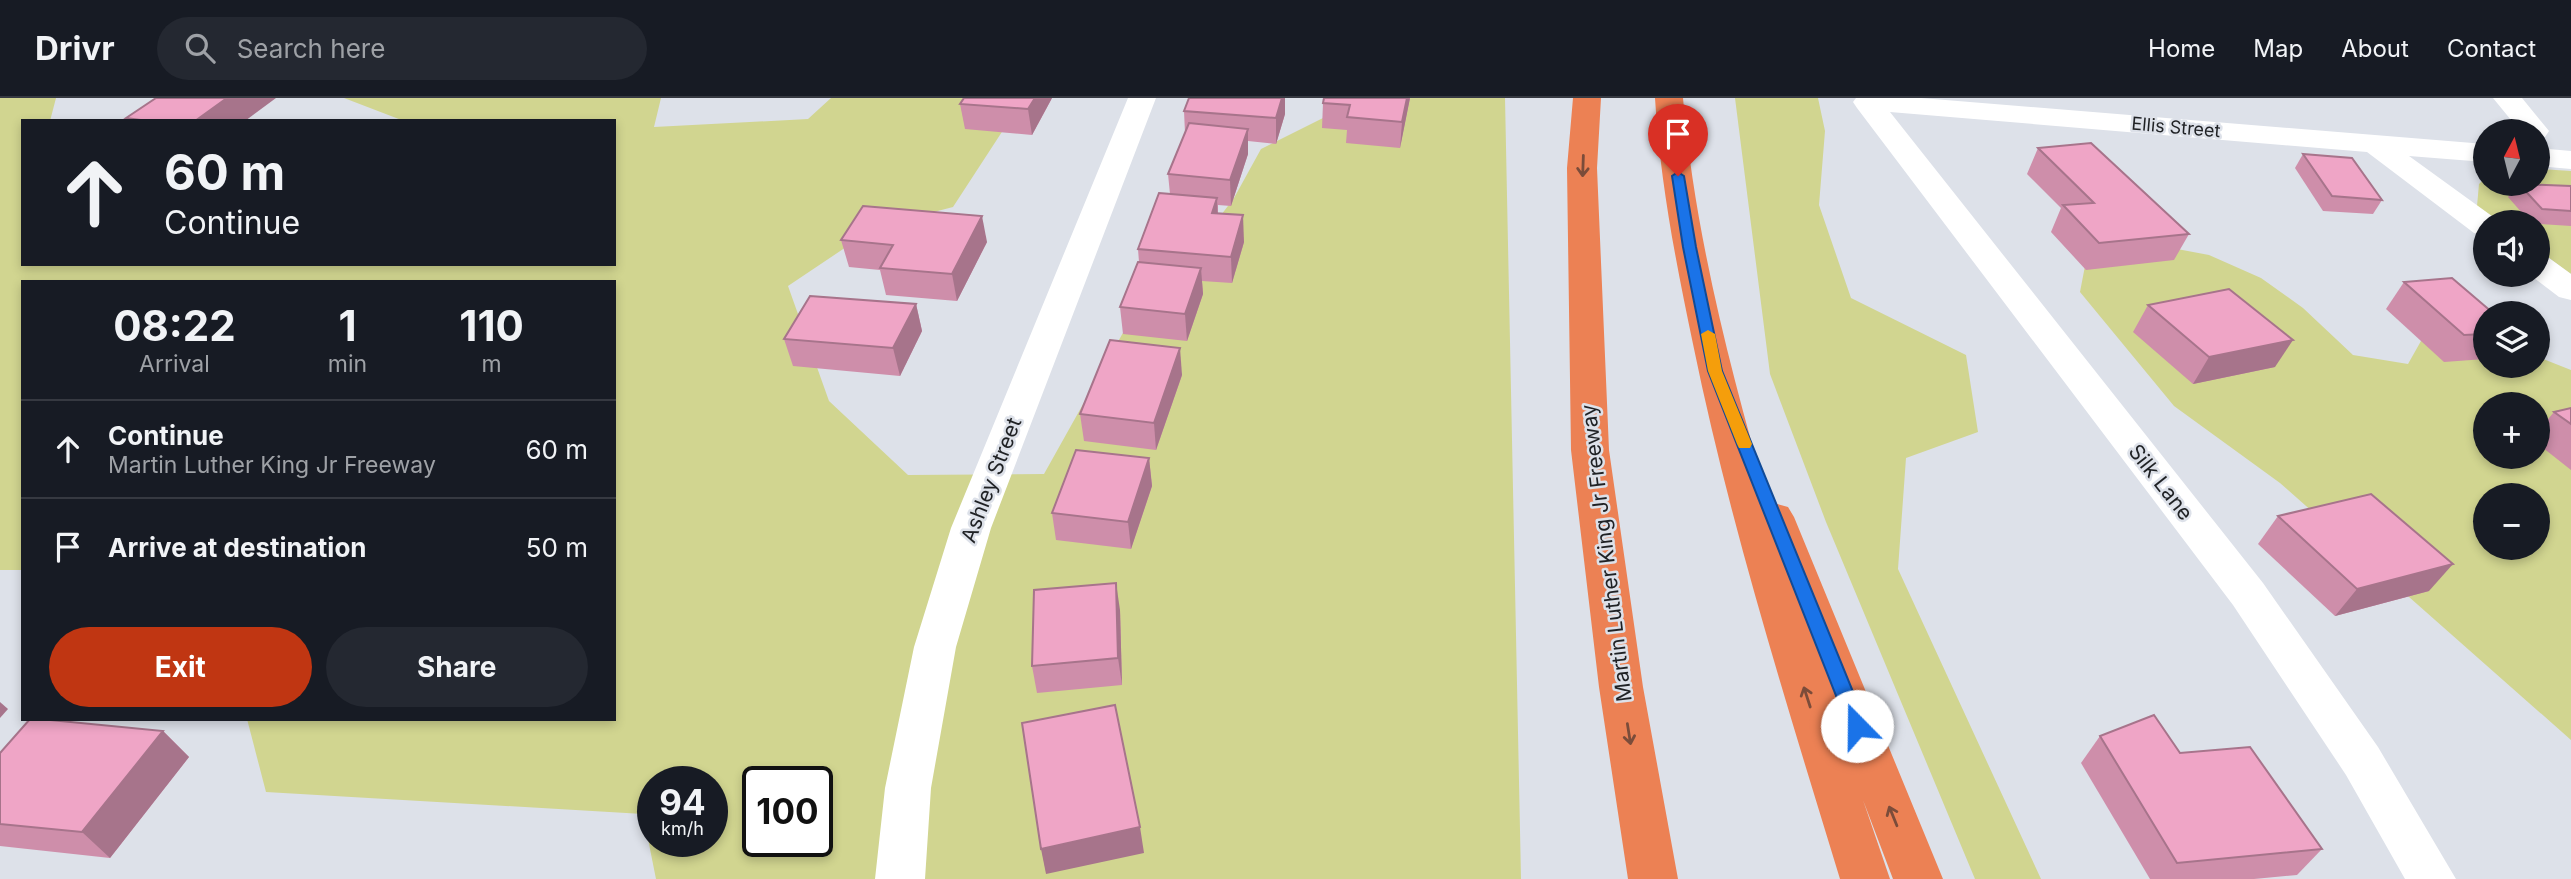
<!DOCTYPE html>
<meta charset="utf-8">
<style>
body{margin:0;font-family:Inter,sans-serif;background:#242831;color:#f1f3f6;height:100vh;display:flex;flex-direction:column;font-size:26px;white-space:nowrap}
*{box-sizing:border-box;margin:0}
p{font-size:23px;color:#9ea1a6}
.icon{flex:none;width:38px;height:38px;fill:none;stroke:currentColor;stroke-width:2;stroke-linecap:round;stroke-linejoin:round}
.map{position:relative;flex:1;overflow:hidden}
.sheet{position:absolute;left:21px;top:182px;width:595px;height:441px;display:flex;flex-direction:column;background:#171b24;border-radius:0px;box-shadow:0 4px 10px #0003}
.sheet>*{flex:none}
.hud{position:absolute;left:21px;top:21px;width:595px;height:147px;border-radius:0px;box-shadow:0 4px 10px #0003;background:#171b24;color:#f1f3f6;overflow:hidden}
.needle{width:46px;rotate:7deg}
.tools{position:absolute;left:2473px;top:21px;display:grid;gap:14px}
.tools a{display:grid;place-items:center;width:77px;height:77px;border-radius:50%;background:#171b24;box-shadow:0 4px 10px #0003;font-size:35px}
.speed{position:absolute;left:637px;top:668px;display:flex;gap:14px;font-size:35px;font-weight:700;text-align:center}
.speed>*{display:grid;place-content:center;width:91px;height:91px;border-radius:50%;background:#171b24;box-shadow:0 4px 10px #0003;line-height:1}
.speed small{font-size:18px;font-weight:400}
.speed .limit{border:4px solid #111;border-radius:10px;background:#fff;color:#111}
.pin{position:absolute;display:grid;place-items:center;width:60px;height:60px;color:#fff;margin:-72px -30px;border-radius:50% 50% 50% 0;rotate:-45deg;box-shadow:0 0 7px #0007}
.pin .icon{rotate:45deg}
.me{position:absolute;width:77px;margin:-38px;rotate:338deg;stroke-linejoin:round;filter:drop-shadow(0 0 5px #0008)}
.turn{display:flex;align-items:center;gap:24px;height:147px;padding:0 28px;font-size:32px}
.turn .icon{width:91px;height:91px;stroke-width:2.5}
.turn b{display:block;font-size:49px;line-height:60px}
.eta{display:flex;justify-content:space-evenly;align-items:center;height:119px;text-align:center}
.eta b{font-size:42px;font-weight:700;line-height:49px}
.button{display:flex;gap:14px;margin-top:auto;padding:14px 28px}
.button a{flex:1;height:80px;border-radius:42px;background:#c03612;color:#fff;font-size:28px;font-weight:700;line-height:80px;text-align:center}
.button a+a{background:#242831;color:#f1f3f6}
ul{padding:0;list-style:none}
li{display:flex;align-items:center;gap:21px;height:98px;padding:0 28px;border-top:2px solid #363941}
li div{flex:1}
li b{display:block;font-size:26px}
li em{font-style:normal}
header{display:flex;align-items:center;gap:42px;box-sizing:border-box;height:98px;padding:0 35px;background:#171b24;border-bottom:2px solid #363941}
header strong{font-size:33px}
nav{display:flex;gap:38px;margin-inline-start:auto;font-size:24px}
.search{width:490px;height:63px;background:#242831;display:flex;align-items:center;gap:18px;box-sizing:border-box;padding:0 24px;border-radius:38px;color:#9ea1a6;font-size:26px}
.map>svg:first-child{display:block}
.green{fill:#d1d590;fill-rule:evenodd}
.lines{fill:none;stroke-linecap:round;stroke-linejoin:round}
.minor{fill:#fff;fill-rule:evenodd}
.highway{fill:#ec8154;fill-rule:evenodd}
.wall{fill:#ce8eaa}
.shaded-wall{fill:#a7748b}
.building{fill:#efa5c6;stroke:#a7748b;stroke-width:2}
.oneway{stroke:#7b4c3a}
.route{fill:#1a73e8;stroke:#114b97;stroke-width:2}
.slow{fill:#f59e0b}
.labels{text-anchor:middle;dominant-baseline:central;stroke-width:5;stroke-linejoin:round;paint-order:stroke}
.far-street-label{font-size:18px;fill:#1f2124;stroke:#dde1e9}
.street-label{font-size:21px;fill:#1f2124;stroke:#dde1e9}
</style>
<header>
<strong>Drivr</strong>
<div class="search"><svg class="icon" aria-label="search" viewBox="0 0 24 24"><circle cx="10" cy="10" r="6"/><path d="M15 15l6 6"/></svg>Search here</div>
<nav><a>Home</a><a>Map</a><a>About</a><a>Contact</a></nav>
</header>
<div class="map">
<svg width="2571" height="781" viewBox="0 0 2571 781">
<rect width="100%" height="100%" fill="#dde1e9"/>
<!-- green -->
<g class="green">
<path d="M0 0H56L50 23H23V166H614V23H404L344 0H661L654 29 808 21 831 0H1024L953 109 876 129 788 188 829 303 908 377 1044 376 1129 224 1174 179 1234 100 1261 51 1363 0H1505L1521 781H656L643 716 266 694 247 621H614V184H23V472H0ZM653 684H712V744H653ZM758 684H817V744H758Z"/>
<polygon points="1735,0 1818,0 1825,33 1819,107 1851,200 1966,257 1978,334 1906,360 1898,471 2041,781 1975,781 1826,424 1770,276"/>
<polygon points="2538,71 2571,73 2571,176 2538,152 2538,124 2500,124 2477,108 2479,86 2485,80 2485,86 2538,86"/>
<path d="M2124 141 2209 157 2261 180 2303 210 2353 257 2408 266 2421 243 2485 247V268H2538V259L2571 272V642L2280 385 2174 308 2080 194 2089 147ZM2485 306H2538V359H2485ZM2485 397H2538V450H2485Z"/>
</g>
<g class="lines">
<!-- minor -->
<g class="minor">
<polygon points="1128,0 1156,0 991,430 956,549 931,690 925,781 875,781 885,690 914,549 951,430"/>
<polygon points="1856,0 1921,0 2485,46 2485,64 2409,58 2496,121 2498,124 2485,124 2485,137 2474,135 2367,54 1890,14 2263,485 2378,649 2456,781 2405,781 2346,677 2233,507 1857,10 1853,4"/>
<polygon points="2493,0 2522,0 2549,33 2545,39 2538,41 2538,33 2520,33"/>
<polygon points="2538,50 2571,53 2571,71 2538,68"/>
<polygon points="2538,157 2549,160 2571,176 2571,202 2559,199 2530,177 2538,177"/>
</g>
<!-- highway -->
<g class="highway">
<polygon points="1573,0 1601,0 1597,70 1609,352 1643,589 1678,781 1628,781 1599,589 1571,352 1567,70"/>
<path d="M1655 0H1683C1695 138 1731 274 1769 406L1774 405 1788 409 1794 419 1943 781H1893L1863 702 1890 781H1840C1786 604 1730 427 1693 246 1676 165 1660 83 1655 0Z"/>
</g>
</g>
<!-- wall -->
<g class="wall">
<polygon points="1052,0 1032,37 965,31 960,6"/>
<polygon points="1324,0 1410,0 1400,50 1346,45 1347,32 1322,30 1323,5"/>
<polygon points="1184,13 1285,16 1276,46 1248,43 1248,56 1231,108 1218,107 1218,115 1244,144 1232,185 1202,183 1203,196 1187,243 1123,236 1120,209 1139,164 1138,151 1170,96 1168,76 1185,35"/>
<polygon points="2038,50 2189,136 2174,162 2086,172 2051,134 2061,110 2027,76"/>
<polygon points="2303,56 2382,102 2373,116 2323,113 2295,70"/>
<polygon points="2517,86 2571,88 2571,128 2538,126 2538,124 2530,124 2508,99"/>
<polygon points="841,142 987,144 957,203 886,197 880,172 849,169"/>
<polygon points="2404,184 2485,215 2485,261 2444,264 2386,211"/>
<polygon points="916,206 922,233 900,278 793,268 784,241"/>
<polygon points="2148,207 2275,269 2193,286 2133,234"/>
<polygon points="1182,277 1156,352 1084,343 1080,316"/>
<polygon points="2571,310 2571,372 2538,346 2538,333 2554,314"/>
<polygon points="1149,360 1152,388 1131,451 1056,442 1052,415"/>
<polygon points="2278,418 2429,493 2335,518 2258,446"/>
<polygon points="1120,512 1122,587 1037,595 1032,568"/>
<polygon points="163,633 189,659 110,760 0,748 0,655"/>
<polygon points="2100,638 2322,751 2297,777 2254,781 2150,781 2081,665"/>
</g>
<!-- shaded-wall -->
<g class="shaded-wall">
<polygon points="227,0 276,0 245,23 195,23"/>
<polygon points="1035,0 1052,0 1032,37 1028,11"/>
<polygon points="1282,0 1285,0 1285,16 1276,46 1276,20"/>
<polygon points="1407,0 1410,0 1400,50 1402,24"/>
<polygon points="1248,31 1248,56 1231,108 1230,82"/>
<polygon points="1217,100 1218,126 1212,115"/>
<polygon points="1243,117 1244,144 1232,185 1231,159"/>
<polygon points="982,118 987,144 957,203 952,176"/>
<polygon points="1201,170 1203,196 1187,243 1185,216"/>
<polygon points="916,206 922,233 900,278 893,250"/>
<polygon points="2293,242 2275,269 2193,286 2209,259"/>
<polygon points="1180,250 1182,277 1156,352 1154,325"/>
<polygon points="1149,360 1152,388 1131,451 1128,424"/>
<polygon points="2453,466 2429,493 2335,518 2357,491"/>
<polygon points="1116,485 1120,512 1122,587 1118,560"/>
<polygon points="0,604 8,611 0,620"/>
<polygon points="163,633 189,659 110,760 82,734"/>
<polygon points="1140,729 1144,755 1046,776 1041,751"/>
</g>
<!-- building -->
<g class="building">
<polygon points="156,0 227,0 195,23 148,23 126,20"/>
<polygon points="964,0 1035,0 1028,11 960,6"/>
<polygon points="1189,0 1282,0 1276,20 1184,13"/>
<polygon points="1324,0 1407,0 1402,24 1347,19 1350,7 1323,5"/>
<polygon points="1189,25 1248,31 1230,82 1168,76"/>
<polygon points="2091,45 2189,136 2099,145 2063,107 2094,105 2038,50"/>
<polygon points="2303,56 2352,60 2382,102 2332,98"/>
<polygon points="2519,86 2571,88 2571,113 2542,111"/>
<polygon points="1159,95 1217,100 1212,115 1243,117 1231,159 1138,151"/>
<polygon points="863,108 982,118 952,176 880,170 893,147 841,142"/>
<polygon points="1138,164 1201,170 1185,216 1120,209"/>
<polygon points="2452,180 2493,215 2485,215 2485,236 2464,237 2404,184"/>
<polygon points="2229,191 2293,242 2209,259 2148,207"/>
<polygon points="810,198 916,206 893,250 784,241"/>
<polygon points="1110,242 1180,250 1154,325 1080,316"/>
<polygon points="2571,310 2571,326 2554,314"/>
<polygon points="1076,352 1149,360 1128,424 1052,415"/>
<polygon points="2371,396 2453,466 2357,491 2278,418"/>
<polygon points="1116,485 1118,560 1032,568 1034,492"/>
<polygon points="1115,607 1140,729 1041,751 1022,625"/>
<polygon points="2154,617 2180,655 2250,649 2322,751 2177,765 2100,638"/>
<polygon points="30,621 40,621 163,633 82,734 0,726 0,655"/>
</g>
<!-- one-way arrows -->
<defs><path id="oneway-shaft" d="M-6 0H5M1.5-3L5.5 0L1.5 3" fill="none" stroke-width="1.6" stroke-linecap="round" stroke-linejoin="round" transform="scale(1.75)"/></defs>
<g class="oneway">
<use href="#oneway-shaft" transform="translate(1583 68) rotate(92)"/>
<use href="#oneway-shaft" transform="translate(1807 599) rotate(-108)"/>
<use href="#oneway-shaft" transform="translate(1629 636) rotate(81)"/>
<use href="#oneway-shaft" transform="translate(1893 718) rotate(-112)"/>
</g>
<!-- route -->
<polygon class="route" points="1678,74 1684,78 1696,149 1722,273 1867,628 1864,634 1857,636 1851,634 1848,628 1708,273 1683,149 1672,78"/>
<!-- slow -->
<polygon class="slow" points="1708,232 1715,236 1722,273 1752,346 1750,350 1739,350 1737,346 1708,273 1701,236"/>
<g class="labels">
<!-- far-street labels -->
<g class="far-street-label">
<text transform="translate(2176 29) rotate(5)">Ellis Street</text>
</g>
<!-- street labels -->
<g class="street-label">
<text transform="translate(991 382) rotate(-69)">Ashley Street</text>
<text transform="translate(2161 384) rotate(52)">Silk Lane</text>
<text transform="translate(1606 455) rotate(-97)">Martin Luther King Jr Freeway</text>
</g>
</g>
</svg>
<div class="tools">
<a><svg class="needle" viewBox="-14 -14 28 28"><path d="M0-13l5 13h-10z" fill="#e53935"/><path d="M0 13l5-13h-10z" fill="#9ea1a6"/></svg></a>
<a><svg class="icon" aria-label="sound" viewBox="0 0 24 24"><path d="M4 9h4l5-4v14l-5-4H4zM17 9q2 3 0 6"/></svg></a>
<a><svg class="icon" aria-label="layers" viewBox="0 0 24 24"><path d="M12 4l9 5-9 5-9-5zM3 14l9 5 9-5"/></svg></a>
<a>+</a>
<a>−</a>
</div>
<div class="speed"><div>94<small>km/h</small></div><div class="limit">100</div></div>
<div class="pin" style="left:1678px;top:78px;background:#d93025"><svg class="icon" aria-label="arrive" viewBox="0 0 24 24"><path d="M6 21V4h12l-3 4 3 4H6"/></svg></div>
<svg class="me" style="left:1857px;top:628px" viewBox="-20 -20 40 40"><circle r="19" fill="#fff"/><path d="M0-13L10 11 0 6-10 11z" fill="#1a73e8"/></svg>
<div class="hud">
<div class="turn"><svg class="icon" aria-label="ahead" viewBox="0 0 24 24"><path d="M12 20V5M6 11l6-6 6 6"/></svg><div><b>60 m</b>Continue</div></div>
</div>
<section class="sheet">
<div class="eta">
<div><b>08:22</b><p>Arrival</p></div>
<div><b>1</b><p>min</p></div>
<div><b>110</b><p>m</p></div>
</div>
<ul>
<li><svg class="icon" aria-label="ahead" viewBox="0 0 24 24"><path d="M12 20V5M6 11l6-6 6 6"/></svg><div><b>Continue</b><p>Martin Luther King Jr Freeway</p></div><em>60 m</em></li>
<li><svg class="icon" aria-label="arrive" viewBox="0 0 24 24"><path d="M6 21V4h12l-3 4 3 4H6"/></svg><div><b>Arrive at destination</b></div><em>50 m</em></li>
</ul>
<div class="button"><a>Exit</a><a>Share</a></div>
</section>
</div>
